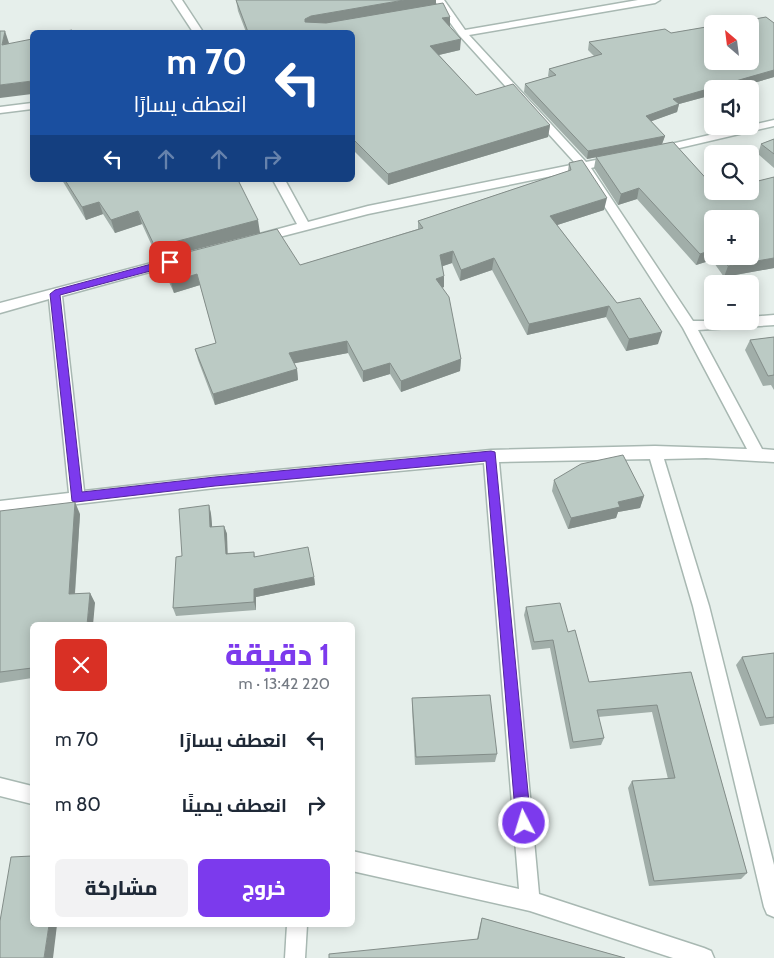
<!DOCTYPE html>
<html lang="ar">
<meta charset="utf-8">
<style>
body{margin:0;font-family:Cabin,Cairo,sans-serif;background:#f2f2f3;color:#1f2937;direction:rtl;height:100vh;display:flex;flex-direction:column;font-size:19px;white-space:nowrap}
*{box-sizing:border-box;margin:0}
p{font-size:16px;color:#747a83}
.icon{flex:none;width:28px;height:28px;fill:none;stroke:currentColor;stroke-width:2;stroke-linecap:round;stroke-linejoin:round}
.map{position:relative;flex:1;overflow:hidden;direction:ltr}
.side{position:absolute;left:30px;top:622px;width:325px;height:305px;display:flex;flex-direction:column;background:#fff;border-radius:8px;box-shadow:0 2px 12px #0003;direction:rtl}
.side>*{flex:none}
.guide{position:absolute;left:30px;top:30px;width:325px;height:152px;border-radius:8px;box-shadow:0 2px 12px #0003;direction:rtl;background:#1a4fa0;color:#fff;overflow:hidden}
.needle{width:32px;rotate:332deg}
.fabs{position:absolute;left:704px;top:15px;display:grid;gap:10px}
.fabs a{display:grid;place-items:center;width:55px;height:55px;border-radius:8px;background:#fff;box-shadow:0 2px 12px #0003;font-size:25px}
.pin{position:absolute;display:grid;place-items:center;width:42px;height:42px;color:#fff;margin:-21px;border-radius:10px;box-shadow:0 2px 8px #0006}
.me{position:absolute;width:55px;margin:-28px;rotate:355deg;stroke-linejoin:round;filter:drop-shadow(0 0 4px #0008)}
.turn{display:flex;align-items:center;gap:18px;height:105px;padding:0 25px;font-size:22px}
.turn .icon{width:65px;height:65px;stroke-width:2.5}
.turn b{display:block;font-size:35px;line-height:42px}
.lanes{display:flex;align-items:center;height:48px;padding:0 25px;background:#0003;justify-content:center;gap:25px;direction:ltr}
.lanes .off{opacity:.35}
.round{display:grid;place-items:center;flex:none;width:52px;height:52px;border-radius:8px;background:#f2f2f3}
.summary{display:flex;align-items:center;justify-content:space-between;height:85px;padding:0 25px}
h1{font-size:30px;font-weight:800;line-height:38px;color:#7c3aed}
.primary-button{display:flex;gap:10px;margin-top:auto;padding:10px 25px}
.primary-button a{flex:1;height:58px;border-radius:8px;background:#7c3aed;color:#fff;font-size:20px;font-weight:800;line-height:58px;text-align:center}
.primary-button a+a{background:#f2f2f3;color:#1f2937}
ul{padding:0;list-style:none}
li{display:flex;align-items:center;gap:15px;height:65px;padding:0 25px}
li div{flex:1}
li b{display:block;font-size:19px}
li em{font-style:normal}
.map>svg:first-child{display:block}
.lines{fill:none;stroke-linecap:round;stroke-linejoin:round}
.street-casing{stroke:#a8b8b2;stroke-width:3}
.street{fill:#fff;fill-rule:evenodd}
.wall{fill:#a1aea9;fill-rule:evenodd}
.shaded-wall{fill:#838d89}
.building{fill:#bbcac4;stroke:#838d89}
.route{fill:#7c3aed;stroke:#51269a}
</style>
<div class="map">
<svg width="774" height="958" viewBox="0 0 774 958">
<rect width="100%" height="100%" fill="#e6efeb"/>
<g class="lines">
<!-- street casing -->
<g class="street-casing">
<g id="street">
<polygon points="172,0 182,0 203,32 193,32"/>
<polygon points="434,0 444,0 465,30 638,0 660,0 655,3 469,35 586,162 616,156 620,157 622,159 620,161 591,168 693,321 750,321 750,317 774,315 774,325 698,330 762,449 774,450 774,462 706,458 664,459 709,606 774,865 774,917 767,914 764,907 693,606 650,459 499,462 539,894 704,948 711,951 714,958 673,958 530,911 352,871 352,851 519,889 484,463 215,488 0,513 0,501 69,493 49,299 0,313 0,303 182,255 186,256 188,259 186,262 62,296 84,491 215,476 491,450 655,446 747,449 683,328 581,170 368,214 260,242 256,241 254,238 256,235 297,224 273,180 285,180 308,222 368,206 576,164 459,35"/>
<polygon points="32,103 32,109 0,113 0,107"/>
<polygon points="774,120 774,126 658,153 652,150 658,147"/>
<polygon points="0,778 32,786 32,804 0,796"/>
<polygon points="287,925 307,925 305,958 285,958"/>
</g>
</g>
<!-- street -->
<use href="#street" class="street"/>
</g>
<!-- wall -->
<g class="wall">
<polygon points="236,0 436,4 450,17 450,26 460,50 439,55 476,95 550,125 548,137 388,185 352,149 352,32 246,32 238,11"/>
<path d="M766 17 774 23V77L733 89H712V95L679 104 677 112 651 121 665 136 662 144 673 142 712 185V191H750V183L774 177V268L724 277 712 260 696 265 637 199 618 205 594 168 596 157 651 146 587 159 524 92 525 84 549 77 548 76 549 69 594 56 588 50 589 42 665 29 671 33 712 26V61H750V24H727ZM712 219H750V256H712Z"/>
<polygon points="774,139 774,168 758,154 761,144"/>
<polygon points="569,163 604,210 557,225 617,303 658,344 626,351 606,317 527,335 492,270 460,281 452,263 443,266 444,287 442,288 461,359 460,371 401,392 390,374 363,382 348,353 294,363 297,369 298,380 215,405 198,360 195,349 216,343 200,285 174,293 164,271 161,259 300,265 418,229 418,221 568,171"/>
<polygon points="62,180 238,180 260,233 158,259 142,224 115,233 103,214 86,220"/>
<polygon points="774,337 774,390 771,385 763,386 745,350 750,340"/>
<polygon points="554,480 644,496 640,508 618,512 616,518 568,529 552,491"/>
<polygon points="209,505 211,514 212,527 224,526 227,534 227,553 254,552 255,557 314,577 315,585 256,597 256,610 176,616 173,608 182,556"/>
<polygon points="0,511 80,514 75,594 90,593 95,603 32,625 32,678 0,683"/>
<polygon points="526,607 568,632 589,682 691,672 747,873 741,879 649,886 628,788 632,781 668,779 652,712 598,717 604,738 601,745 570,749 550,648 532,650 524,615"/>
<polygon points="774,653 774,724 760,726 736,665 742,657"/>
<polygon points="412,698 497,754 495,762 415,765 412,707"/>
<polygon points="482,918 625,958 477,939 480,925"/>
</g>
<!-- shaded-wall -->
<g class="shaded-wall">
<polygon points="404,0 436,0 436,6 312,27 305,22 305,19 311,16"/>
<polygon points="450,17 450,28 442,18"/>
<polygon points="5,31 9,43 6,58 2,45"/>
<polygon points="461,39 460,50 430,57 430,46"/>
<polygon points="774,70 774,77 733,89 712,89 712,95 679,104 677,112 644,124 646,116 673,99"/>
<polygon points="32,81 32,94 0,98 0,85"/>
<polygon points="550,125 548,137 388,185 388,174"/>
<polygon points="665,136 662,144 587,159 588,151"/>
<polygon points="639,188 637,199 618,205 621,194"/>
<polygon points="607,198 604,210 548,228 550,216"/>
<polygon points="99,202 103,214 86,220 82,207"/>
<polygon points="138,211 142,224 115,233 111,220"/>
<polygon points="258,220 260,233 158,259 155,247"/>
<polygon points="712,250 712,256 714,256 712,260 696,265 700,254"/>
<polygon points="453,251 452,263 440,267 440,255"/>
<polygon points="494,258 492,270 460,281 461,270"/>
<polygon points="774,258 774,268 724,277 728,266"/>
<polygon points="197,274 200,285 174,293 171,282"/>
<polygon points="444,276 444,287 435,290 436,279"/>
<polygon points="609,306 606,317 527,335 529,324"/>
<polygon points="662,332 658,344 626,351 629,339"/>
<polygon points="347,341 348,353 291,364 289,353"/>
<polygon points="461,359 460,371 401,392 401,381"/>
<polygon points="390,363 390,374 363,382 363,371"/>
<polygon points="297,369 298,380 215,405 213,394"/>
<polygon points="644,496 640,508 618,512 616,518 568,529 571,518 618,502"/>
<polygon points="75,502 80,514 74,605 69,594"/>
<polygon points="209,505 211,514 213,536 210,527"/>
<polygon points="224,526 227,534 228,562 226,554"/>
<polygon points="314,577 315,585 256,597 256,610 254,602 254,589"/>
<polygon points="90,593 95,603 93,625 87,625"/>
<polygon points="49,925 57,925 53,958 44,958"/>
</g>
<!-- building -->
<g class="building">
<polygon points="236,0 404,0 311,16 305,19 305,22 326,23 443,3 450,17 442,18 461,39 430,46 476,95 513,84 550,125 388,174 352,138 352,32 248,32"/>
<polygon points="766,17 774,23 774,70 673,99 679,104 646,116 665,136 588,151 525,84 556,75 549,69 602,54 589,42 665,29 671,33 712,26 712,61 750,61 750,24 727,24"/>
<polygon points="72,30 74,32 61,32"/>
<polygon points="0,31 5,31 2,45 32,39 32,81 0,85"/>
<polygon points="774,139 774,154 761,144"/>
<polygon points="673,142 712,185 712,191 750,191 750,183 774,177 774,258 728,266 721,256 750,256 750,219 712,219 712,250 700,254 639,188 621,194 596,157"/>
<polygon points="582,160 607,198 550,216 617,303 640,298 662,332 629,339 609,306 529,324 494,258 461,270 453,251 440,255 444,276 436,279 449,297 461,359 401,381 390,363 363,371 347,341 289,353 297,369 213,394 195,349 216,343 197,274 171,282 161,259 277,229 300,265 423,228 418,221 571,170 569,163"/>
<polygon points="65,180 238,180 258,220 155,247 138,211 111,220 99,202 82,207"/>
<polygon points="774,337 774,375 768,376 750,340"/>
<polygon points="623,455 644,496 618,502 620,507 571,518 554,480 581,464"/>
<polygon points="75,502 69,594 90,593 87,625 32,625 32,668 0,672 0,511"/>
<polygon points="209,505 210,527 224,526 226,554 254,552 254,557 308,547 314,577 254,589 254,602 173,608 176,557 182,556 179,509"/>
<polygon points="560,603 568,632 575,630 589,682 691,672 747,873 654,881 632,781 675,778 657,705 597,710 604,738 573,742 553,640 534,642 526,607"/>
<polygon points="774,653 774,717 766,718 742,657"/>
<polygon points="490,695 497,754 416,757 412,698"/>
<polygon points="32,856 32,925 49,925 44,958 0,958 0,921 11,857"/>
<polygon points="482,918 625,958 329,958 329,954 478,939"/>
</g>
<!-- route -->
<polygon class="route" points="170,259 173,260 173,265 60,295 82,492 215,477 491,451 495,452 531,823 529,828 524,830 518,828 516,823 486,461 215,486 76,502 72,501 50,294 55,290"/>
</svg>
<div class="fabs">
<a><svg class="needle" viewBox="-14 -14 28 28"><path d="M0-13l5 13h-10z" fill="#e53935"/><path d="M0 13l5-13h-10z" fill="#747a83"/></svg></a>
<a><svg class="icon" aria-label="sound" viewBox="0 0 24 24"><path d="M4 9h4l5-4v14l-5-4H4zM17 9q2 3 0 6"/></svg></a>
<a><svg class="icon" aria-label="search" viewBox="0 0 24 24"><circle cx="10" cy="10" r="6"/><path d="M15 15l6 6"/></svg></a>
<a>+</a>
<a>−</a>
</div>
<div class="pin" style="left:170px;top:262px;background:#d93025"><svg class="icon" aria-label="arrive" viewBox="0 0 24 24"><path d="M6 21V4h12l-3 4 3 4H6"/></svg></div>
<svg class="me" style="left:524px;top:823px" viewBox="-20 -20 40 40"><circle r="17" fill="#7c3aed" stroke="#fff" stroke-width="3"/><path d="M0-11L8 9 0 5-8 9z" fill="#fff"/></svg>
<div class="guide">
<div class="turn"><svg class="icon" aria-label="left" viewBox="0 0 24 24"><path d="M17 20v-9H6M10 6l-5 5 5 5"/></svg><div><b>70 m</b>انعطف يسارًا</div></div>
<div class="lanes"><svg class="icon" aria-label="left" viewBox="0 0 24 24"><path d="M17 20v-9H6M10 6l-5 5 5 5"/></svg><svg class="icon off" aria-label="ahead" viewBox="0 0 24 24"><path d="M12 20V5M6 11l6-6 6 6"/></svg><svg class="icon off" aria-label="ahead" viewBox="0 0 24 24"><path d="M12 20V5M6 11l6-6 6 6"/></svg><svg class="icon off" aria-label="right" viewBox="0 0 24 24"><path d="M7 20v-9h11M14 6l5 5-5 5"/></svg></div>
</div>
<section class="side">
<div class="summary"><div><h1>1 دقيقة</h1><p>220 m · 13:42</p></div><a class="round" style="background:#d93025;color:#fff"><svg class="icon" aria-label="close" viewBox="0 0 24 24"><path d="M6 6l12 12M18 6L6 18"/></svg></a></div>
<ul>
<li><svg class="icon" aria-label="left" viewBox="0 0 24 24"><path d="M17 20v-9H6M10 6l-5 5 5 5"/></svg><div><b>انعطف يسارًا</b></div><em>70 m</em></li>
<li><svg class="icon" aria-label="right" viewBox="0 0 24 24"><path d="M7 20v-9h11M14 6l5 5-5 5"/></svg><div><b>انعطف يمينًا</b></div><em>80 m</em></li>
</ul>
<div class="primary-button"><a>خروج</a><a>مشاركة</a></div>
</section>
</div>
